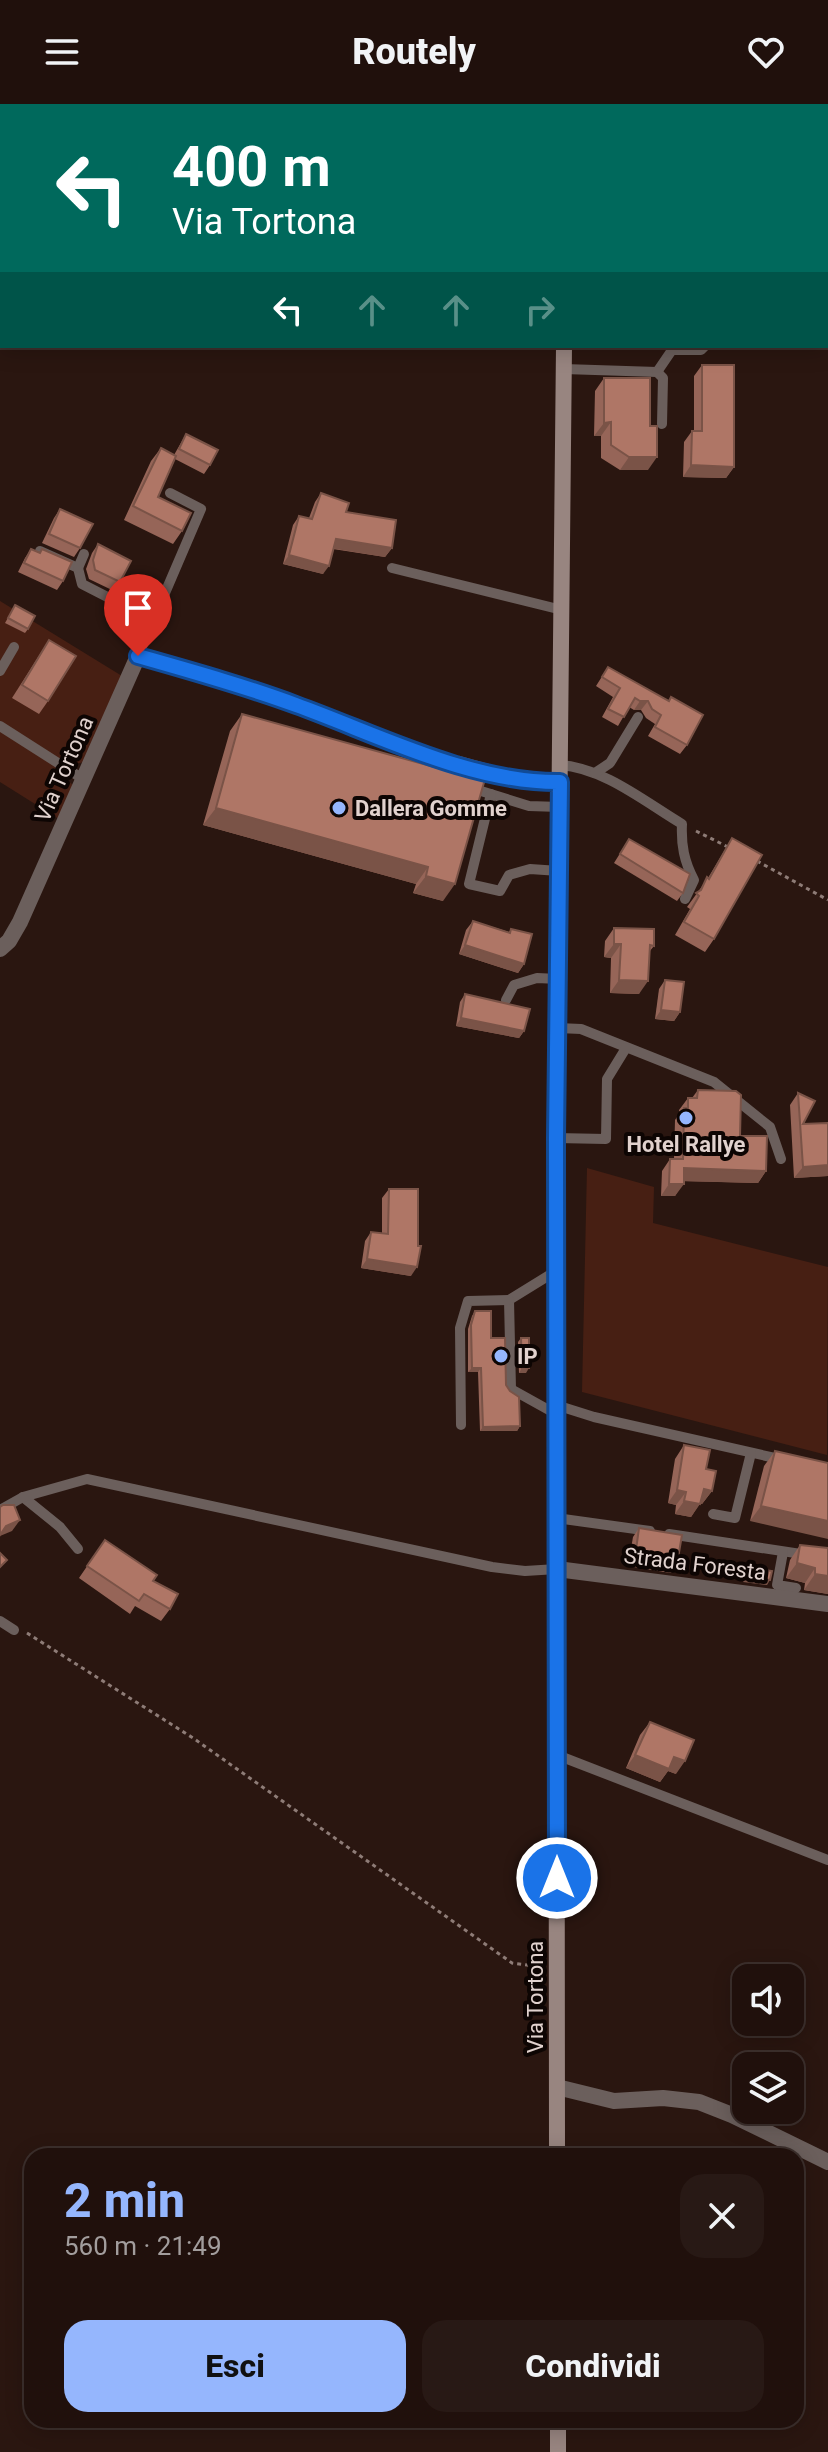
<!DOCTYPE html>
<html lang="it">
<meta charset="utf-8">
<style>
body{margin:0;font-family:Roboto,sans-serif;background:#281915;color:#f1f3f6;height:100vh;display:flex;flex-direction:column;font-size:30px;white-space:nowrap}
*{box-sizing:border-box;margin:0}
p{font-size:26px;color:#a29d9d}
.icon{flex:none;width:44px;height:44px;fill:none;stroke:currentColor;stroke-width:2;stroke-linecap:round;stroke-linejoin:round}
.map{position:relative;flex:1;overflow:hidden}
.side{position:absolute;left:24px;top:2044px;width:780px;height:280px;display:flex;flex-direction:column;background:#20100c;border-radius:24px;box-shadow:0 4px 20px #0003,0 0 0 2px #3d302d}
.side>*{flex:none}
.banner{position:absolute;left:0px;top:0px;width:828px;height:244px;box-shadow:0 4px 20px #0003,0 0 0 2px #3d302d;background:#00695c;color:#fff;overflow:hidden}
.tools{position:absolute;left:732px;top:1860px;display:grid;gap:16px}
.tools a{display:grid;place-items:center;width:72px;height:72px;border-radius:16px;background:#20100c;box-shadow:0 4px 20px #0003,0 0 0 2px #3d302d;font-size:40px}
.pin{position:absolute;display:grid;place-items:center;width:68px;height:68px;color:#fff;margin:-82px -34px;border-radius:50% 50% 50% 0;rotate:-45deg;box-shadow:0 0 8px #0007}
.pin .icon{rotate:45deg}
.me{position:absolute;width:88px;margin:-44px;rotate:0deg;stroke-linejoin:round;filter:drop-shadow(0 0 6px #0008)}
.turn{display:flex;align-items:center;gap:28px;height:168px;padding:0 40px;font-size:36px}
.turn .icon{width:104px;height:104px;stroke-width:2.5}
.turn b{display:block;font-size:56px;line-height:68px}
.lanes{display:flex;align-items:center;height:76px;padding:0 40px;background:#0003;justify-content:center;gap:40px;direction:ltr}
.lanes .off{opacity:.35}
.round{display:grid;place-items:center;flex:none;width:84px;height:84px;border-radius:24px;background:#281915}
.overview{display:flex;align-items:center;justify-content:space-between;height:136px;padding:0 40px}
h1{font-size:48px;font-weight:800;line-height:60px;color:#95b6fd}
.primary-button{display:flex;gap:16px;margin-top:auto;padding:16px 40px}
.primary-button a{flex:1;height:92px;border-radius:24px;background:#95b6fd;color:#111;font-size:32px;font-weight:800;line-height:92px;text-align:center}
.primary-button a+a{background:#281915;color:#f1f3f6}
header{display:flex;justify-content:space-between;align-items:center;height:104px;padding:0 40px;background:#20100c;font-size:36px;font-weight:800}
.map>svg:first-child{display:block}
.green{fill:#471f13}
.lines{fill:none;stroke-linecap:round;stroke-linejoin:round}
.path{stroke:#8e7c77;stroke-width:3;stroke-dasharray:4 4;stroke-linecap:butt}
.lane{stroke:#6b5f5c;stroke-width:10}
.street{stroke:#6b5f5c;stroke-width:16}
.secondary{stroke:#988580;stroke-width:16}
.wall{fill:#966558}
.shaded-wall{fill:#7a5347}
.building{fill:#af7666;stroke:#7a5347;stroke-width:2}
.route-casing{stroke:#114b97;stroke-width:20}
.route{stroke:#1a73e8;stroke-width:14}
.poi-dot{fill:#95b6fd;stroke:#0d0503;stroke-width:3}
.labels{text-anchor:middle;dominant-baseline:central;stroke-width:8;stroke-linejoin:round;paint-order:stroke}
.street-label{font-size:22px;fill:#e1d2ce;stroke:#0d0503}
.poi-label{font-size:22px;font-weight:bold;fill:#e1d2ce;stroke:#0d0503;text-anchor:start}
</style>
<header><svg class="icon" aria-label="menu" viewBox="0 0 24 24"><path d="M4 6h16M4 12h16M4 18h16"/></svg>Routely<svg class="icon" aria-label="heart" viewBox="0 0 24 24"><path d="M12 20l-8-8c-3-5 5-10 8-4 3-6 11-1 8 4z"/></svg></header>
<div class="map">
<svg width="828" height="2348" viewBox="0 0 828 2348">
<rect width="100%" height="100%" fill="#2a1610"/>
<!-- green -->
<g class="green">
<polygon points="0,497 122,572 85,658 70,661 64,673 74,682 59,715 0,678"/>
<polygon points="587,1064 654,1083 653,1119 828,1163 827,1351 582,1288"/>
</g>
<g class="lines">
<!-- path -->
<g class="path">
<polyline points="696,727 728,743"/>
<polyline points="757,757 828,796"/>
<polyline points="27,1529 193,1634 512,1859 541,1863"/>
</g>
<!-- lane -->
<g class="lane">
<polyline points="564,265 657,268 663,274 662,320"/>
<polyline points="657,268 672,246 701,246 705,242"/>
<polyline points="40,447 78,464 82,480 121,500 126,489"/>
<polyline points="78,464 84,450"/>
<polyline points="392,464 562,506"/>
<polyline points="123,487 158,505"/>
<polyline points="138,552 201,405 170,389"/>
<polyline points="0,567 14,543"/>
<polyline points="0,622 83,675"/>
<path d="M560 661C604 664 645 698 682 720 681 741 684 757 694 776L685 795"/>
<polyline points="595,669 610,659 638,613"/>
<polyline points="481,687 529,702 560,703"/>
<polyline points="491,690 469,780 500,787 509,771 530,765 559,767"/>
<polyline points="506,896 514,881 537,874 558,875"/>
<polyline points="558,924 581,925 714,978 770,1023 781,1055"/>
<polyline points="556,1034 606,1035 607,975 626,944"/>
<polyline points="556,1167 509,1196 511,1285 556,1310"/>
<polyline points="556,1301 594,1313 784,1356"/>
<polyline points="461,1321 460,1224 468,1197 509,1196"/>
<polyline points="23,1393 60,1423 78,1445"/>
<polyline points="0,1406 23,1393 87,1375 492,1463 525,1467 557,1465"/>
<polyline points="713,1410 735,1414 751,1349"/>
<polyline points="556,1414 650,1427"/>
<polyline points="669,1430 828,1454"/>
<polyline points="783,1448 777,1481 796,1484"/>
<polyline points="0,1517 14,1526"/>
<polyline points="557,1651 828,1756"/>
</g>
<!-- street -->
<g class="street">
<polyline points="578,2 579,0"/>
<polyline points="666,2 666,0"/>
<path d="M0 845 9 837 20 818 138 552C191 567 245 582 296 601 379 631 471 679 560 678"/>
<polyline points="557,1465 828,1500"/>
<polyline points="557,1983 614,1997 663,1994 699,1998 732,2011 828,2058"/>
</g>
<!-- secondary -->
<g class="secondary">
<polyline points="561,0 561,2"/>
<polyline points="557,2052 556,1034 564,242"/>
<polyline points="558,2316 558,2348"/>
</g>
</g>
<!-- wall -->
<g class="wall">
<polygon points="702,261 734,363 726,374 683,373 684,338 692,327 694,327 694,272"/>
<polygon points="604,274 648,366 620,366 601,354 601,332 594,332 595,287"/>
<polygon points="186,330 210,361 204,370 175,355 158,393 182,427 173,440 124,416 151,357 161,344 174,351"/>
<polygon points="321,389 392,444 385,453 333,445 323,470 283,460 293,421 299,412 309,414 315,398"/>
<polygon points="60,405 80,444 74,453 42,439 54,414"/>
<polygon points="98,440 120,478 114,487 89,475 86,465 92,449"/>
<polygon points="31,445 40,449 42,445 63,477 57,486 18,468 25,454"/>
<polygon points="15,501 28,525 25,529 5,519"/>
<polygon points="49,536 48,597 39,610 12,594"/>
<polygon points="608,563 669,597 687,641 680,650 648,632 655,620 646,614 641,606 634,606 629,603 618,622 602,613 613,593 596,582"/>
<polygon points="242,610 450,668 460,653 443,797 413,789 416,780 203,721 230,627"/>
<polygon points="732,734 714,835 705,848 675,831 690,805 687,803 708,774"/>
<polygon points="629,735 683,789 677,797 614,759"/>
<polygon points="473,817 509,828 511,825 524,860 518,869 459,850 466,826"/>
<polygon points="614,824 654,842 649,848 639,890 610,889 611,854 604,853 605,837"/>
<polygon points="665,876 680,908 674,917 655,915 659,885"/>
<polygon points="465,890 524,927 519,934 456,922 460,898"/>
<polygon points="698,986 740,1032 766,1067 758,1079 684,1077 675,1092 661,1092 662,1067 670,1055 674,1055 675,1016 679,1010 679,1006 688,994 692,994"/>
<polygon points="798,989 803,1020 828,1072 794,1074 790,1001"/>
<polygon points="389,1085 411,1172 361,1164 365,1137 371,1128 382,1129 382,1094"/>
<polygon points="475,1207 491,1234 520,1322 517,1327 480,1327 478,1268 468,1268 468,1225 472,1212"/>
<polygon points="521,1234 526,1269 519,1269 518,1238"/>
<polygon points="684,1341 706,1365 712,1387 702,1400 700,1399 691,1413 675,1410 676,1401 668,1399 675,1355"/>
<polygon points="775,1347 828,1359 750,1417 764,1362"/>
<polygon points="639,1424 671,1469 628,1462 633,1433"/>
<polygon points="105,1436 153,1477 170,1505 161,1517 135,1502 130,1510 79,1474"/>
<polygon points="800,1441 828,1444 828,1490 804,1486 805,1479 786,1474 790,1456"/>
<polygon points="650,1618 676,1670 668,1667 660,1678 626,1664 640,1631"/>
</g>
<!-- shaded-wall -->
<g class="shaded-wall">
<polygon points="611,318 601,332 594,332 604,319"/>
<polygon points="629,353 657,353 648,366 620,366"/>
<polygon points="691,361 734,363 726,374 683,373"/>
<polygon points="336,435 392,444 385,453 330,444"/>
<polygon points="289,451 329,462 323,470 283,460"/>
<polygon points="640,597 648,597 641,606 634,606"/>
<polygon points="216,704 428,763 416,780 203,721"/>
<polygon points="426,772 455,780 443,797 413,789"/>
<polygon points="614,840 621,840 611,854 604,853"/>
<polygon points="465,841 524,860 518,869 459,850"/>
<polygon points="619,876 648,877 639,890 610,889"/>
<polygon points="661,906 680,908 674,917 655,915"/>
<polygon points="461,914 524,927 519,934 456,922"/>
<polygon points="828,1061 828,1072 794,1074 803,1063"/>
<polygon points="684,1064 766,1067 758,1079 676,1077"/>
<polygon points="669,1080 684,1080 675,1092 661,1092"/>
<polygon points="367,1155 417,1163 411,1172 361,1164"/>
<polygon points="472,1264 481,1264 478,1268 468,1268"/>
<polygon points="522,1264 529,1264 526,1269 519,1269"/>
<polygon points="520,1322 517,1327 480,1327 483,1323"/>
<polygon points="704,1385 712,1387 702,1400 694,1398"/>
<polygon points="677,1386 686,1388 676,1401 668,1399"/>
<polygon points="684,1397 700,1400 691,1413 675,1410"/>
<polygon points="761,1402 828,1417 828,1435 750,1417"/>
<polygon points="20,1416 12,1427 0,1432 6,1422"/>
<polygon points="635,1453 677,1460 671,1469 628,1462"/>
<polygon points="797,1459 815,1464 805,1479 786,1474"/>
<polygon points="815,1470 828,1472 828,1490 804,1486"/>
<polygon points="746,1473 770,1476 767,1481 743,1478"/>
<polygon points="635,1651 674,1653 685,1657 676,1670 668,1667 660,1678 626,1664"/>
</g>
<!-- building -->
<g class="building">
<polygon points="702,261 734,261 734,363 691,361 692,327 702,327"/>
<polygon points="604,274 650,274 650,322 657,322 657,353 629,353 611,341 611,318 604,319"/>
<polygon points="186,330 218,346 210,361 179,345"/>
<polygon points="161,344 176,352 158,393 191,409 182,427 133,402"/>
<polygon points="321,389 349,399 346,408 396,416 392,444 336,435 329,462 289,451 299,412 312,415"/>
<polygon points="60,405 93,420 80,444 49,430"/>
<polygon points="98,440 131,457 120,478 95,466 93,456"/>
<polygon points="31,445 40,449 42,445 72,458 63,477 24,459"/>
<polygon points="15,501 35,512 28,525 8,514"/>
<polygon points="49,536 76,552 48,597 22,581"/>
<polygon points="608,563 669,597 671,593 703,611 687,641 655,623 661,611 652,605 648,597 640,597 635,594 624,613 608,605 620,584 602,573"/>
<polygon points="242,610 456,669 460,653 489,661 455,780 426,772 428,763 216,704"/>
<polygon points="732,734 762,751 714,835 684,818 699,792 696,789 701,786 707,773 709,775"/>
<polygon points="629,735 690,770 683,789 620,750"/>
<polygon points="473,817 510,829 511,825 532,830 524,860 465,841"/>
<polygon points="614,824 654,825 654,842 650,841 648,877 619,876 621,840 614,840"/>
<polygon points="665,876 684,878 680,908 661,906"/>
<polygon points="465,890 530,905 524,927 461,914"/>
<polygon points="698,986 736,987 741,991 740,1032 767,1032 766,1067 684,1064 684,1080 669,1080 670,1055 683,1055 684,1004 688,1004 688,994 697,994"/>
<polygon points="798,989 815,997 803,1020 828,1019 828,1061 803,1063"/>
<polygon points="389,1085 418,1085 418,1142 421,1142 417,1163 367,1155 371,1128 388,1130"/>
<polygon points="475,1207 491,1207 491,1234 505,1234 506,1281 510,1287 519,1293 520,1322 483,1323 481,1264 472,1264 471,1221"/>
<polygon points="521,1234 529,1234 529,1264 522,1264"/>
<polygon points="684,1341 710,1346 706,1365 716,1367 712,1387 704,1385 700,1400 684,1397 686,1388 677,1386"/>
<polygon points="775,1347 828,1359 828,1417 761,1402"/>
<polygon points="3,1401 14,1401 20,1416 6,1422 0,1431 0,1403"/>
<polygon points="639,1424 682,1431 677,1460 635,1453"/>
<polygon points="105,1436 157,1471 153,1477 178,1490 170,1505 144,1490 139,1497 87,1462"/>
<polygon points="800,1441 828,1444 828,1472 815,1470 815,1464 797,1459"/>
<polygon points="0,1449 7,1456 0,1463"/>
<polygon points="747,1463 772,1467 770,1476 746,1473"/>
<polygon points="650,1618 694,1636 685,1657 674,1653 669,1665 635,1651"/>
</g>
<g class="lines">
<!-- route casing -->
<g class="route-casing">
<path id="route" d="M138 552C191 567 245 582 296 601 379 631 471 679 560 678L556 1034 557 1774"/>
</g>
<!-- route -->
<use href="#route" class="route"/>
</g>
<!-- markers -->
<g class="poi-dot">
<circle cx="339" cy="704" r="8"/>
<circle cx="686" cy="1014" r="8"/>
<circle cx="501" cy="1252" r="8"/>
</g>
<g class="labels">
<!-- street labels -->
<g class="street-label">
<text transform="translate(64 665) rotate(-66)">Via Tortona</text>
<text transform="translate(695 1460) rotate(7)">Strada Foresta</text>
<text transform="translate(535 1893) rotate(-90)">Via Tortona</text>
</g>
<!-- poi labels -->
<g class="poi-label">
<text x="355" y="704">Dallera Gomme</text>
<text x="686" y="1040" text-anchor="middle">Hotel Rallye</text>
<text x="517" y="1252">IP</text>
</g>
</g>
</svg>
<div class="tools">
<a><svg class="icon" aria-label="sound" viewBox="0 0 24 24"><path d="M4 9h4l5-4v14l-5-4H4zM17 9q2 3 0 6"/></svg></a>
<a><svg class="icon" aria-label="layers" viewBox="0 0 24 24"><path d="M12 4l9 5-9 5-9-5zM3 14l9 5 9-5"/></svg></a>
</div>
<div class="pin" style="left:138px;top:552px;background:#d93025"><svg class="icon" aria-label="arrive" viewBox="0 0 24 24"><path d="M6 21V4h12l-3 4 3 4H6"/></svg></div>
<svg class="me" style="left:557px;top:1774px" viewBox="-20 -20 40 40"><circle r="17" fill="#1a73e8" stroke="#fff" stroke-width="3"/><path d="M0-11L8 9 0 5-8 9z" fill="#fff"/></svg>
<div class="banner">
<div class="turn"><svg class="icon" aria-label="left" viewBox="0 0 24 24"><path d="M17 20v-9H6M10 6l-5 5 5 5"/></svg><div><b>400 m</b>Via Tortona</div></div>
<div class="lanes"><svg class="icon" aria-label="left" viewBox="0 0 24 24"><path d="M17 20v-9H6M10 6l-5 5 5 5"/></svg><svg class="icon off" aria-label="ahead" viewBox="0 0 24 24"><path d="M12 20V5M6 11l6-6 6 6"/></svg><svg class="icon off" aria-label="ahead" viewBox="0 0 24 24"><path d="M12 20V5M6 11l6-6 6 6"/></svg><svg class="icon off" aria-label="right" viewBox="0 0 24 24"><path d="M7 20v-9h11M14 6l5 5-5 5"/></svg></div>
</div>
<section class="side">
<div class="overview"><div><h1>2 min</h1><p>560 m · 21:49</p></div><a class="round"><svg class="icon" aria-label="close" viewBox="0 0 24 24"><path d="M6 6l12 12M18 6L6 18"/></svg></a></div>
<div class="primary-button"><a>Esci</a><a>Condividi</a></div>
</section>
</div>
